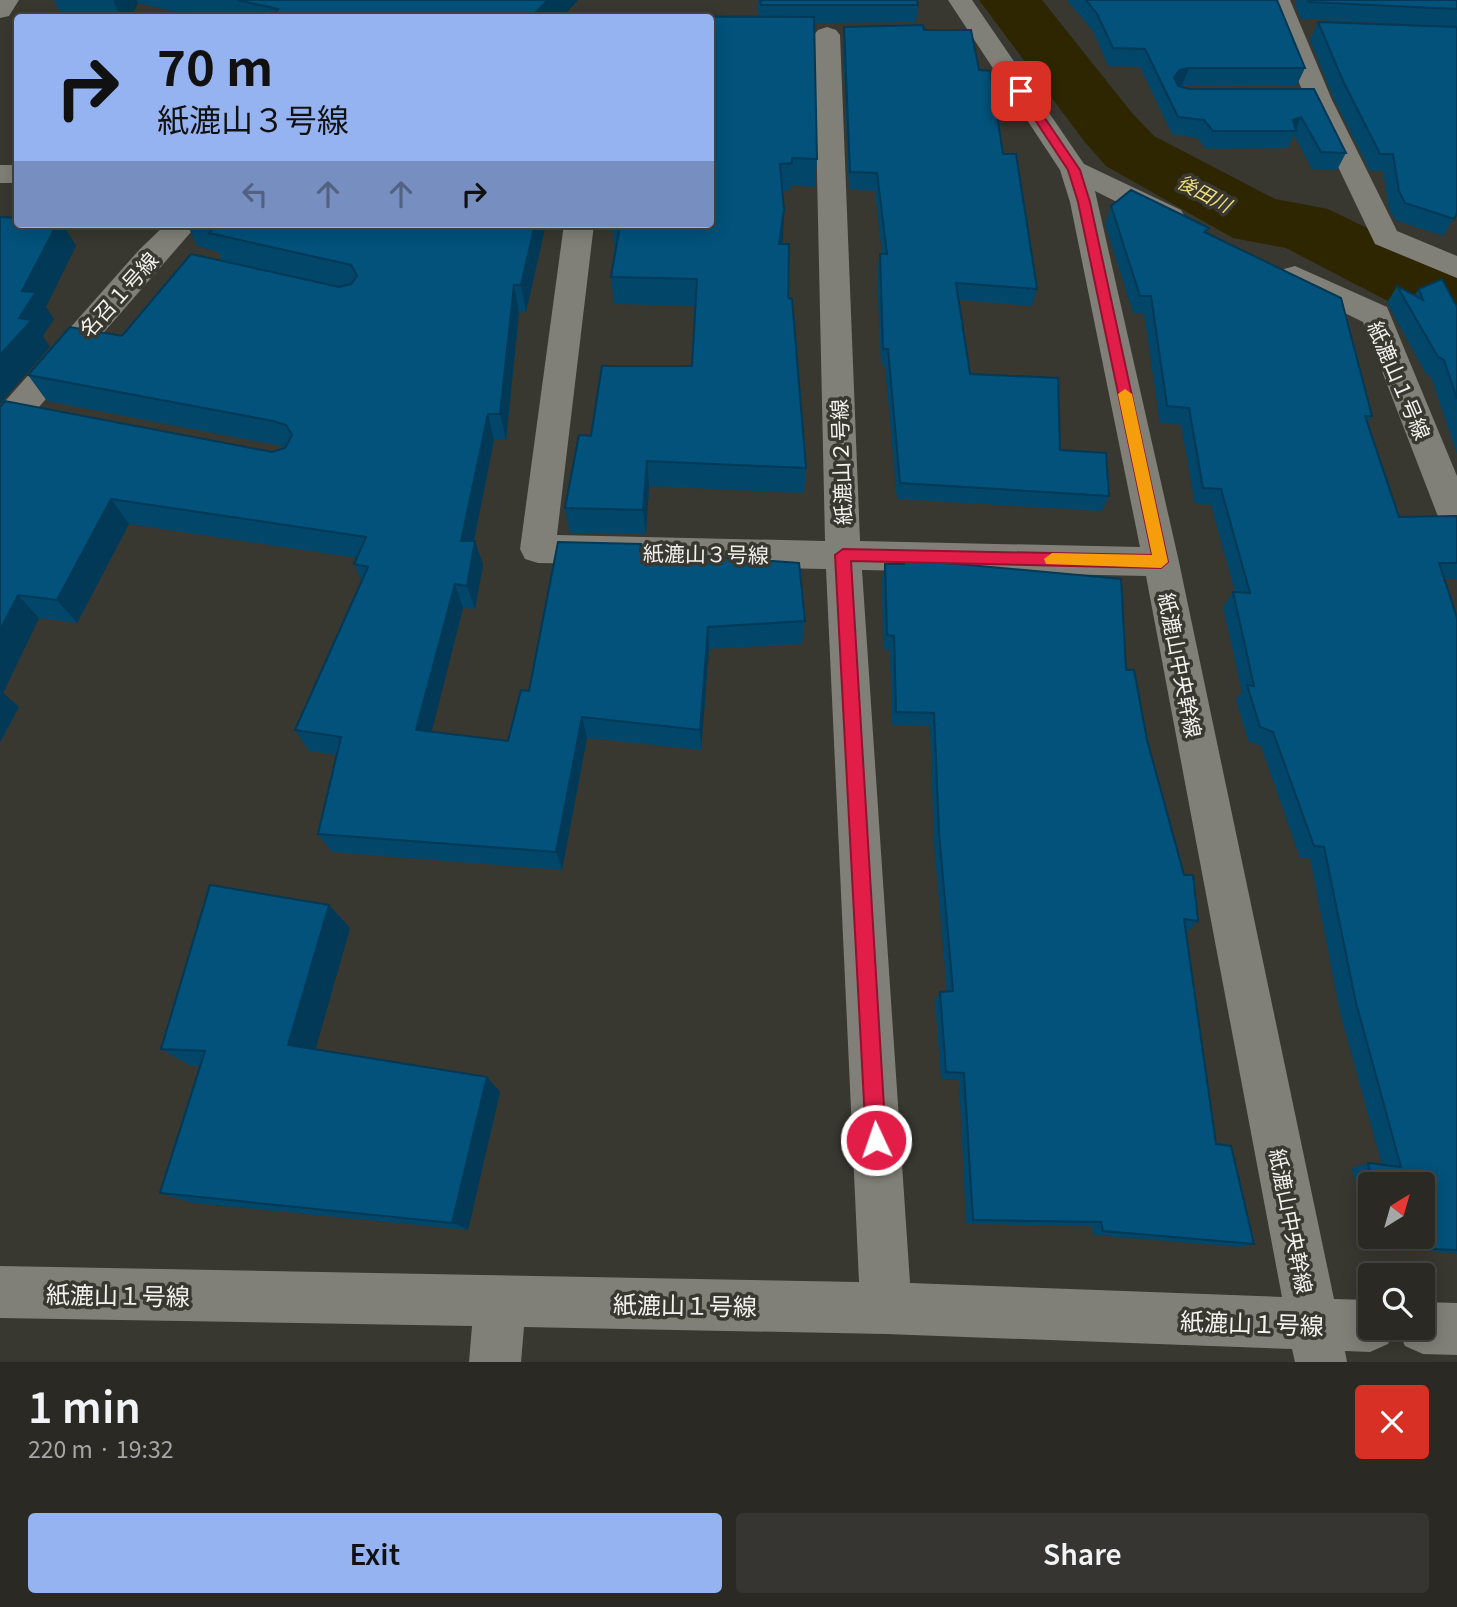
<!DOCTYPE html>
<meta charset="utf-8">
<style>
body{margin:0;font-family:Georgia,"Noto Sans JP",serif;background:#363531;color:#f1f3f6;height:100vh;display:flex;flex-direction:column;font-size:26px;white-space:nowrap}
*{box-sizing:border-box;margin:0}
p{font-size:23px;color:#a5a6a6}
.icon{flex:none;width:38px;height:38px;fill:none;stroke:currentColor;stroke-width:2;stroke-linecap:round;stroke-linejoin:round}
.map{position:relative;height:1362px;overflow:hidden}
.sheet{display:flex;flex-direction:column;background:#2a2924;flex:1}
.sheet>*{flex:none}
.guide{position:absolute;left:14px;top:14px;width:700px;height:214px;border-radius:7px;box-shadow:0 4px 18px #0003,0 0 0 2px #464541;background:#95b2f1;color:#111;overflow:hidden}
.needle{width:46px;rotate:37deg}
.buttons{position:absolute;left:1358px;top:1172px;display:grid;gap:14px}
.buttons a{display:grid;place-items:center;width:77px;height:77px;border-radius:7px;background:#2a2924;box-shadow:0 4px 18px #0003,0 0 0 2px #464541;font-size:35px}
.pin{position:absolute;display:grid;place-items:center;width:60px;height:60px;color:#fff;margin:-30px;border-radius:14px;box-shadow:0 4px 10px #0006}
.me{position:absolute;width:77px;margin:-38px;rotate:357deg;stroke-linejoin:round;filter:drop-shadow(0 0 5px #0008)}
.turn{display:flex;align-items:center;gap:24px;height:147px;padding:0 28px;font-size:32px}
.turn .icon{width:91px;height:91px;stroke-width:2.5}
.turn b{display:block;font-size:49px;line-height:60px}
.lanes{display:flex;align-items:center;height:66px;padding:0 28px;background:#0003;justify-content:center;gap:35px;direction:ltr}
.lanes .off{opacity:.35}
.round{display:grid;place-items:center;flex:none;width:74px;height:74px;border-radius:7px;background:#363531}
.headline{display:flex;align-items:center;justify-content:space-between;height:119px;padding:0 28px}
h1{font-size:42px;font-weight:600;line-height:52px}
.action{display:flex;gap:14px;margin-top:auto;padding:14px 28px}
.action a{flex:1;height:80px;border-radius:7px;background:#95b2f1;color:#111;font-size:28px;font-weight:600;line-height:80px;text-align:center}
.action a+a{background:#363531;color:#f1f3f6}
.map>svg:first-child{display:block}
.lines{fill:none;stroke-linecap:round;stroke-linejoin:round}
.river{fill:#2d2600;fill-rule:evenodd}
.minor{fill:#818078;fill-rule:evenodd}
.wall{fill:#02476a;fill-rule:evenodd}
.shaded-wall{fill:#013956}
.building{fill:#02527b;stroke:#013956;stroke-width:2}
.route{fill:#e11d48;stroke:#92132f;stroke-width:2}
.slow{fill:#f59e0b}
.labels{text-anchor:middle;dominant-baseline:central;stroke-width:7;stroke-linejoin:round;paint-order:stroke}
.far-water-label{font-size:19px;font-style:italic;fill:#f2df79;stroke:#383730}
.street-label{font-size:21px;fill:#f3f2ee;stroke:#383730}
.near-street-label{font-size:24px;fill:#f3f2ee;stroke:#383730}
</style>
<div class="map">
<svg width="1457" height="1362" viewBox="0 0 1457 1362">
<rect width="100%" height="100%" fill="#383730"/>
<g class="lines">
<!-- river -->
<polygon class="river" points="979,0 1042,0 1132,113 1154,136 1275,199 1328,209 1457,272 1457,330 1430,323 1286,248 1233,238 1106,166 1084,141"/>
<!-- minor -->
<g class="minor">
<polygon points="0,0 19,0 9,16 0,18"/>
<path d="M948 0H972L1084 164 1181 210 1185 217 1181 224 1171 226 1161 224 1095 191 1179 562 1334 1299 1370 1300V1328H1395L1388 1344 1370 1352 1345 1351 1347 1362H1295L1292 1349 886 1334 524 1327 521 1362H469L472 1326 0 1318V1266L859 1282 826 569 538 563 525 559 520 549 564 224H594L557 535 825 541 814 35 818 30 827 27 836 30 840 35 860 541 1140 547 1070 202 1060 170ZM862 570 1146 576 1282 1297 910 1283Z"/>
<polygon points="1266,0 1290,0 1332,100 1397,231 1457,256 1457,278 1375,244 1306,100"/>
<rect x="0" y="165" width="18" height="18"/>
<polygon points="166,224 198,224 12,438 0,441 0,407 139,250"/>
<polygon points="1295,266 1387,307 1457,476 1457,533 1445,529 1439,519 1363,322 1284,283 1280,276 1284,269"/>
<polygon points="1423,1302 1457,1303 1457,1355 1423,1354 1405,1346 1397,1328 1423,1328"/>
</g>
</g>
<!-- wall -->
<g class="wall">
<polygon points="54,0 578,0 563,16 759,17 757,0 917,0 918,5 916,22 814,23 817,159 815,187 791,185 790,190 783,191 784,210 782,244 806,468 804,493 649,486 646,534 570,533 565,508 591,436 692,366 696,306 614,304 611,277 615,252 612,224 710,18 202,18 138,3 131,18 63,18"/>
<polygon points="1067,0 1277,0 1305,68 1297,85 1179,86 1189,89 1314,89 1346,153 1337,170 1312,169 1294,135 1288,148 1206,149 1197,138 1172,134 1140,67 1108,66 1093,31"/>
<polygon points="1297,0 1457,0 1457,27 1301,19 1295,5"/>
<polygon points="1318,22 1457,213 1443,236 1395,220 1389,209 1383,171 1370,171 1334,99 1310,40"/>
<polygon points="844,27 924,30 979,70 1003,154 1037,289 1032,306 959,300 970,374 1060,450 1109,496 1102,511 897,499 885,366 881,365 877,271 880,254 882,254 875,191 849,189 843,45"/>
<path d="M1111 206 1209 228 1207 233 1372 416 1367 423 1399 517 1457 516V579H1444L1457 618V1253L1369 1250 1352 1168 1368 1163 1382 1165 1340 1012 1310 858H1300L1261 746 1248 741 1236 699 1242 692 1223 607 1233 592H1235L1211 505 1195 504 1181 425 1160 423 1144 314 1133 313 1105 224ZM1370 1185H1423V1237H1370Z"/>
<polygon points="187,224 546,224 526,312 519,312 506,440 494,440 474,541 475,541 483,565 475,609 463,608 431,732 508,741 529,691 641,544 642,552 805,621 802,644 709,649 701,750 587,738 562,870 332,852 318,834 337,755 309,751 295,730 362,581 354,564 357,558 129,524 77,623 39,618 3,693 19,707 0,742 0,407 272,452 285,448 286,447 47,401 28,375 122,336 339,287 222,261 218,252 197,246"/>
<polygon points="1397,286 1415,295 1419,289 1457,307 1457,454 1431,377 1426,374 1387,303"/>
<polygon points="903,559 1126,670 1147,740 1184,875 1198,921 1188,931 1186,930 1216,1144 1254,1244 1240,1247 1093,1235 1092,1226 966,1224 959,1080 941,1079 935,1000 940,992 947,992 934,844 930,726 892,725 890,650 883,649 882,579 885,564 902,564"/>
<polygon points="329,905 350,928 315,1049 487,1077 500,1092 468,1230 193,1203 160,1193 200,1066 191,1066 161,1049"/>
</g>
<!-- shaded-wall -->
<g class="shaded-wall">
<polygon points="113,0 137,0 138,3 131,18 121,18"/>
<polygon points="548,0 578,0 561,18 532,16"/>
<polygon points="1189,68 1182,85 1173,87 1174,77 1180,70"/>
<polygon points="1301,117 1295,131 1293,120"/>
<polygon points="784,210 783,238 778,271 779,244"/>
<polygon points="57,224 63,224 76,246 46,307 54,319 43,336 50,347 0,404 0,355 19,318 22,291"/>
<polygon points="535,224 546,224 526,312 521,285"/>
<polygon points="514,285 519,312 506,440 500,414"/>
<polygon points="488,414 494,440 469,565 461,541"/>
<polygon points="647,461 649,486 646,534 643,510"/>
<polygon points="111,499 129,524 77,623 57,600"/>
<polygon points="475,541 483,565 475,609 467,586"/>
<polygon points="455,584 463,608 427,750 416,730"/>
<polygon points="18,595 39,618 3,693 19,707 0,742 0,630"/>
<polygon points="708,627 709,649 701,750 700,730"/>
<polygon points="582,717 587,738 562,870 556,852"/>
<polygon points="329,905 350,928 312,1062 288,1045"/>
<polygon points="487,1077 500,1092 468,1230 452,1223"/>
</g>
<!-- building -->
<g class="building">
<polygon points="237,0 548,0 532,16 814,17 817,159 792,158 792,163 780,164 784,210 779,244 789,244 788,298 792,299 806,468 647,461 643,510 565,508 579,435 591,436 602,366 692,366 697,279 611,277 620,225 612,225 710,224 710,18 273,18 278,9"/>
<polygon points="760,0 917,0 918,5 761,5"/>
<polygon points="1086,0 1277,0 1305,68 1189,68 1180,70 1174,77 1178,86 1189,89 1314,89 1346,153 1321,152 1301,117 1293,120 1296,131 1213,131 1204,120 1178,117 1145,49 1113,48 1097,14"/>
<polygon points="1307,0 1457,0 1457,9 1308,2"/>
<polygon points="1318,22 1457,27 1457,213 1454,219 1405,203 1399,191 1393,154 1380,154 1343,81"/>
<polygon points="923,25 924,30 971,30 979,70 990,71 1003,154 1016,154 1037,289 956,283 970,374 1058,378 1060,450 1106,453 1109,496 900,483 888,349 883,349 880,254 887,254 877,173 850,172 844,27"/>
<polygon points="1131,190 1209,228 1204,232 1341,298 1372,416 1365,416 1399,517 1457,516 1457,563 1439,563 1457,618 1457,1250 1387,1247 1385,1237 1423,1237 1423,1185 1373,1185 1368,1163 1401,1167 1356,1003 1324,847 1314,846 1273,732 1260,727 1247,685 1254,686 1233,592 1250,593 1221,489 1203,488 1189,408 1167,406 1151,296 1140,296 1111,206"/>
<polygon points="0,217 18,218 18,224 57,224 22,291 36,292 19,318 32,320 0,355"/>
<polygon points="205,224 535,224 521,285 514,285 500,414 488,414 461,541 475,541 467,586 455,584 416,730 508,741 521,690 529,691 558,542 641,544 640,551 799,563 805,621 708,627 700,730 582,717 556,852 318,834 341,737 295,730 368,567 354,564 366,537 111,499 57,600 18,595 0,630 0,407 5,401 272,452 285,448 292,435 286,425 273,421 28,375 70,327 122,336 191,254 339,287 351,284 357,276 351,265 209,233 215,227"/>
<polygon points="1442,279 1457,307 1457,399 1444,360 1438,357 1397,286 1423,300 1419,289"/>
<polygon points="903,559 1121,579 1126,670 1134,670 1147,740 1184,875 1193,875 1198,921 1184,919 1216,1144 1231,1146 1254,1244 1103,1231 1101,1222 973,1220 964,1073 946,1072 940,992 953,991 939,833 934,713 896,712 894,636 887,635 885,564 904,564"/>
<polygon points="210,885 329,905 288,1045 487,1077 452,1223 160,1193 205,1051 161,1049"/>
</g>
<!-- route -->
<polygon class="route" points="1017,89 1025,89 1080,170 1090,202 1168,562 1161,568 851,561 886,1140 883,1147 876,1150 869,1147 866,1140 835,555 843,549 1152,555 1078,202 1068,170 1016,91"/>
<!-- slow -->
<polygon class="slow" points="1125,389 1132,394 1168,562 1161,568 1046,564 1044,559 1052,553 1152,555 1118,394"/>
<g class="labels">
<!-- far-water labels -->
<g class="far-water-label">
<text transform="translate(1205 192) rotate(28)">後田川</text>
</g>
<!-- street labels -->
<g class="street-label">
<text transform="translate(118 294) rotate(-48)">名召１号線</text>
<text transform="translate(1400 380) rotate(67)">紙漉山１号線</text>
<text transform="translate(840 462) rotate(-92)">紙漉山２号線</text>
<text transform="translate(706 553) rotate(1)">紙漉山３号線</text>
<text transform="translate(1181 665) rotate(79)">紙漉山中央幹線</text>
<text transform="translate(1292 1221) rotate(79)">紙漉山中央幹線</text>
</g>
<!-- near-street labels -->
<g class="near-street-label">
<text transform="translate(118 1294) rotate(1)">紙漉山１号線</text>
<text transform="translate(685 1304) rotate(1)">紙漉山１号線</text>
<text transform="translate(1252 1322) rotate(2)">紙漉山１号線</text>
</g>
</g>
</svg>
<div class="buttons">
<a><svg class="needle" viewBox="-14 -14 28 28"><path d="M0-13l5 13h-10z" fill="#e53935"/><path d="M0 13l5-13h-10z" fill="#a5a6a6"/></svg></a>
<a><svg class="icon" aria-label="search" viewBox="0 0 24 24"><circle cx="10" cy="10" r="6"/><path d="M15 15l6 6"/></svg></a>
</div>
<div class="pin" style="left:1021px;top:91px;background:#d93025"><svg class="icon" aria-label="arrive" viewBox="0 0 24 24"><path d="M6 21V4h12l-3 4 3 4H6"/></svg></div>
<svg class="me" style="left:876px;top:1140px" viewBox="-20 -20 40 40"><circle r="17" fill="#e11d48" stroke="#fff" stroke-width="3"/><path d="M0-11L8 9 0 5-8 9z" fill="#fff"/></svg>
<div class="guide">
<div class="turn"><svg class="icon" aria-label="right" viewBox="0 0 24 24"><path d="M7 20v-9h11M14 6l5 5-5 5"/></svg><div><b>70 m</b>紙漉山３号線</div></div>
<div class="lanes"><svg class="icon off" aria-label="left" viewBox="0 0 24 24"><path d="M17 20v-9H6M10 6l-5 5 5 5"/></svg><svg class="icon off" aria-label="ahead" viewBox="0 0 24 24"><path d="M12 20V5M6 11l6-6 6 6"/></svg><svg class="icon off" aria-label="ahead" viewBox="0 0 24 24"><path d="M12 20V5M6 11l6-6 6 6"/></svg><svg class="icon" aria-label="right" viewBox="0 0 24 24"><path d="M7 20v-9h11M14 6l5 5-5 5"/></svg></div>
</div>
</div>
<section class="sheet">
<div class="headline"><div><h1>1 min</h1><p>220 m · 19:32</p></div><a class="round" style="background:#d93025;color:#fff"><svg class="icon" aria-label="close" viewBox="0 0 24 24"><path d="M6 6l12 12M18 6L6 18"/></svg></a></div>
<div class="action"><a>Exit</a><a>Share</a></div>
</section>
